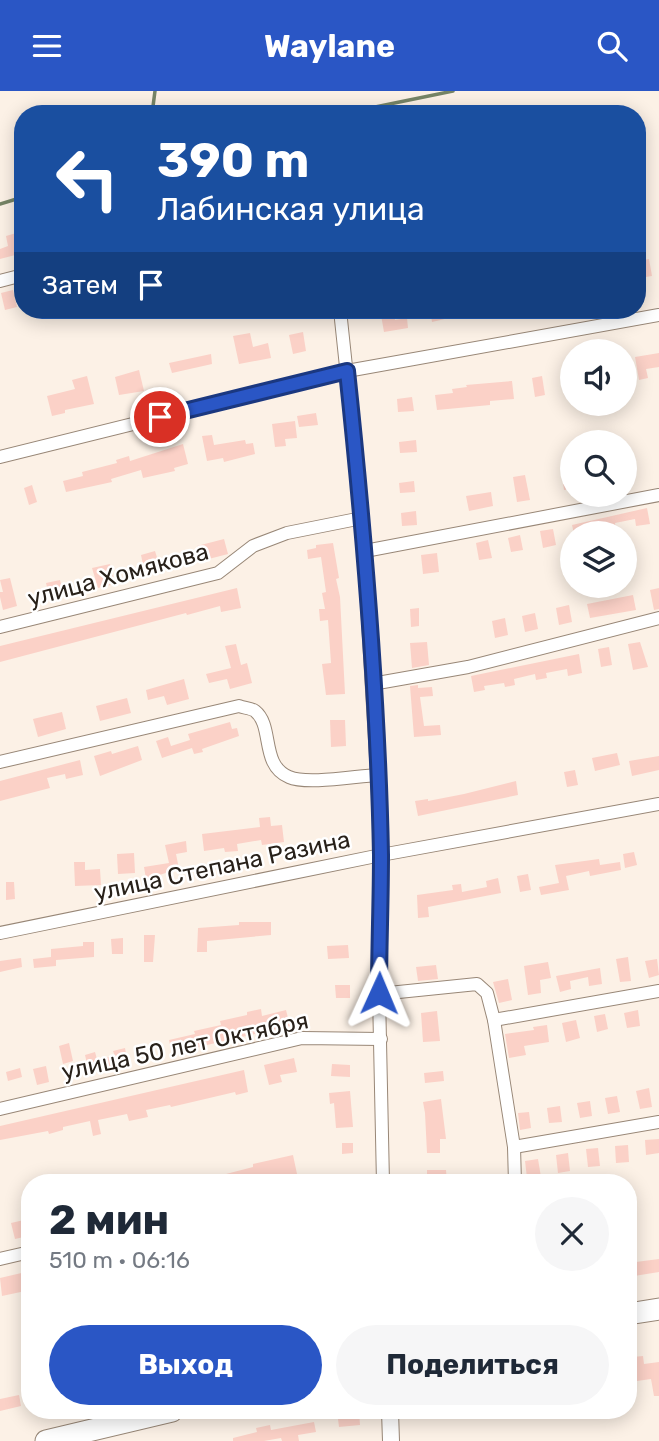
<!DOCTYPE html>
<html lang="ru">
<meta charset="utf-8">
<style>
body{margin:0;font-family:Rubik,sans-serif;background:#f6f6f7;color:#1f2937;height:100vh;display:flex;flex-direction:column;font-size:26px;white-space:nowrap}
*{box-sizing:border-box;margin:0}
p{font-size:23px;color:#747a83}
.icon{flex:none;width:38px;height:38px;fill:none;stroke:currentColor;stroke-width:2;stroke-linecap:round;stroke-linejoin:round}
.map{position:relative;flex:1;overflow:hidden}
.sheet{position:absolute;left:21px;top:1083px;width:616px;height:245px;display:flex;flex-direction:column;background:#fff;border-radius:28px;box-shadow:0 4px 18px #0003}
.sheet>*{flex:none}
.hud{position:absolute;left:14px;top:14px;width:632px;height:214px;border-radius:28px;box-shadow:0 4px 18px #0003;background:#1a4fa0;color:#fff;overflow:hidden}
.fabs{position:absolute;left:560px;top:248px;display:grid;gap:14px}
.fabs a{display:grid;place-items:center;width:77px;height:77px;border-radius:50%;background:#fff;box-shadow:0 4px 18px #0003;font-size:35px}
.pin{position:absolute;display:grid;place-items:center;width:60px;height:60px;color:#fff;margin:-30px;border:4px solid #fff;border-radius:50%;box-shadow:0 2px 7px #0007}
.me{position:absolute;width:77px;margin:-38px;rotate:1deg;stroke-linejoin:round;filter:drop-shadow(0 0 5px #0008)}
.turn{display:flex;align-items:center;gap:24px;height:147px;padding:0 28px;font-size:32px}
.turn .icon{width:91px;height:91px;stroke-width:2.5}
.turn b{display:block;font-size:49px;line-height:60px}
.then{display:flex;align-items:center;height:66px;padding:0 28px;background:#0003;gap:14px;font-size:26px}
.round{display:grid;place-items:center;flex:none;width:74px;height:74px;border-radius:37px;background:#f6f6f7}
.headline{display:flex;align-items:center;justify-content:space-between;height:119px;padding:0 28px}
h1{font-size:42px;font-weight:700;line-height:52px}
.primary-button{display:flex;gap:14px;margin-top:auto;padding:14px 28px}
.primary-button a{flex:1;height:80px;border-radius:42px;background:#2a56c5;color:#fff;font-size:28px;font-weight:700;line-height:80px;text-align:center}
.primary-button a+a{background:#f6f6f7;color:#1f2937}
header{display:flex;justify-content:space-between;align-items:center;height:91px;padding:0 28px;background:#2a56c5;color:#fff;font-size:32px;font-weight:700}
.map>svg:first-child{display:block}
.lines{fill:none;stroke-linecap:round;stroke-linejoin:round}
.stream{stroke:#768466;stroke-width:3.5}
.building{fill:#fbd1c7}
.minor-casing{stroke:#988777;stroke-width:14}
.tertiary-casing{stroke:#988777;stroke-width:18}
.primary-casing{stroke:#988777;stroke-width:23}
.minor{stroke:#fff;stroke-width:12}
.tertiary{stroke:#fff;stroke-width:16}
.primary{stroke:#fff;stroke-width:21}
.route-casing{stroke:#1b3880;stroke-width:18}
.route{stroke:#2a56c5;stroke-width:12}
.labels{text-anchor:middle;dominant-baseline:central;stroke-width:5;stroke-linejoin:round;paint-order:stroke}
.street-label{font-size:24px;fill:#28211a;stroke:#fff}
</style>
<header><svg class="icon" aria-label="menu" viewBox="0 0 24 24"><path d="M4 6h16M4 12h16M4 18h16"/></svg>Waylane<svg class="icon" aria-label="search" viewBox="0 0 24 24"><circle cx="10" cy="10" r="6"/><path d="M15 15l6 6"/></svg></header>
<div class="map">
<svg width="659" height="1350" viewBox="0 0 659 1350">
<rect width="100%" height="100%" fill="#fcf1e6"/>
<g class="lines">
<!-- stream -->
<g class="stream">
<polyline points="152,23 155,0"/>
<polyline points="341,23 453,0"/>
<polyline points="0,113 23,106"/>
</g>
</g>
<!-- building -->
<g class="building">
<polygon points="23,140 23,162 0,168 0,158 8,155 6,145"/>
<polygon points="649,168 652,185 640,187 637,170"/>
<polygon points="13,199 17,216 5,219 1,202"/>
<polygon points="430,219 466,219 466,223 432,231"/>
<polygon points="394,221 395,229 407,227 408,237 384,241 381,224"/>
<polygon points="303,241 306,260 293,263 289,244"/>
<polygon points="250,242 253,256 268,252 271,267 239,273 233,245"/>
<polygon points="659,262 659,276 646,278 648,287 639,289 635,266"/>
<polygon points="211,263 212,273 172,282 169,272"/>
<polygon points="139,279 144,300 119,304 115,286"/>
<polygon points="87,285 94,313 65,319 65,322 52,325 47,305 75,298 72,289"/>
<polygon points="542,285 545,304 535,306 532,287"/>
<polygon points="512,290 514,308 490,310 490,314 437,319 435,304 453,302 452,298 467,296 466,294"/>
<polygon points="412,306 414,320 398,321 397,308"/>
<polygon points="316,322 318,334 299,336 297,325"/>
<polygon points="295,330 297,347 285,348 286,355 275,356 272,333"/>
<polygon points="212,344 214,354 245,349 246,353 253,352 255,363 224,371 223,367 207,370 202,345"/>
<polygon points="416,349 417,361 400,362 399,351"/>
<polygon points="183,353 188,373 174,377 175,380 143,387 141,379 111,388 112,391 66,401 63,390 83,385 82,381 117,372 116,369 129,365 130,370"/>
<polygon points="571,382 572,398 564,399 562,384"/>
<polygon points="525,384 530,409 517,411 513,386"/>
<polygon points="414,390 415,401 400,402 399,392"/>
<polygon points="32,394 37,411 29,414 24,397"/>
<polygon points="491,401 493,415 469,420 466,405"/>
<polygon points="647,417 650,433 636,435 635,428 615,432 616,440 574,443 572,434"/>
<polygon points="416,420 417,434 402,435 401,422"/>
<polygon points="553,438 556,454 543,457 540,440"/>
<polygon points="520,444 523,459 511,461 508,447"/>
<polygon points="224,448 228,463 201,470 197,455"/>
<polygon points="488,449 492,467 479,469 476,452"/>
<polygon points="333,452 339,487 336,488 340,506 345,603 326,604 322,573 331,572 328,529 320,530 319,518 325,518 322,502 326,501 321,466 308,468 307,459 316,457 316,454"/>
<polygon points="155,460 161,479 145,483 141,464"/>
<polygon points="437,462 439,481 423,483 421,464"/>
<polygon points="110,473 115,493 98,497 92,477"/>
<polygon points="10,487 17,515 3,519 0,506 0,501 3,501 0,489"/>
<polygon points="60,489 64,505 50,509 46,492"/>
<polygon points="237,497 241,517 221,521 220,515 187,524 186,522 0,571 0,555"/>
<polygon points="659,497 659,518 654,519 650,499"/>
<polygon points="633,504 636,519 590,527 587,513"/>
<polygon points="569,514 572,531 559,534 556,517"/>
<polygon points="419,517 419,535 411,536 410,518"/>
<polygon points="535,522 538,538 525,541 522,525"/>
<polygon points="505,527 508,544 495,547 492,530"/>
<polygon points="427,551 429,574 412,577 410,552"/>
<polygon points="640,551 648,576 633,579 628,553"/>
<polygon points="236,553 241,574 247,572 252,592 230,598 227,588 209,592 206,583 231,577 225,555"/>
<polygon points="609,556 612,574 601,576 598,558"/>
<polygon points="579,563 582,582 568,585 567,578 546,582 547,587 536,589 535,583 514,588 515,594 505,596 504,592 484,595 485,599 474,601 471,585"/>
<polygon points="184,588 189,608 167,614 164,605 148,609 146,599"/>
<polygon points="418,594 418,597 432,596 433,605 420,606 424,635 440,634 441,644 414,646 410,595"/>
<polygon points="127,607 131,622 100,630 96,615"/>
<polygon points="62,621 66,638 38,646 33,628"/>
<polygon points="330,629 345,629 346,655 331,656"/>
<polygon points="230,631 232,638 237,637 239,645 202,658 203,661 194,663 192,657 162,667 156,650 168,646 171,655 190,649 188,643"/>
<polygon points="138,655 142,669 100,685 94,665 111,660 112,663"/>
<polygon points="617,662 620,674 595,680 592,667"/>
<polygon points="659,665 659,679 632,685 629,670"/>
<polygon points="80,669 83,684 66,688 65,683 47,687 50,697 0,710 0,690"/>
<polygon points="575,679 578,694 567,696 564,681"/>
<polygon points="516,690 518,704 418,725 415,710 428,708 428,710 464,703"/>
<polygon points="270,726 271,735 282,734 284,751 262,754 261,749 237,753 238,760 225,761 224,757 204,760 202,743 260,736 259,727"/>
<polygon points="186,750 187,761 176,763 179,778 146,788 144,776 169,772 165,754"/>
<polygon points="634,761 637,774 625,777 623,763"/>
<polygon points="134,762 135,782 118,783 117,763"/>
<polygon points="599,768 600,774 620,771 621,779 590,785 589,780 566,785 569,799 541,804 539,796 559,792 555,774"/>
<polygon points="74,771 85,771 85,779 100,778 101,794 75,795"/>
<polygon points="528,783 531,799 520,801 517,785"/>
<polygon points="498,787 501,802 428,816 429,826 418,827 417,804 453,799 452,794 461,793 462,801 487,796 486,790"/>
<polygon points="6,791 14,791 15,808 6,809"/>
<polygon points="239,831 271,831 271,844 207,850 207,861 197,861 198,837 239,834"/>
<polygon points="144,844 155,844 153,871 144,871"/>
<polygon points="123,847 123,863 112,863 111,848"/>
<polygon points="83,851 94,851 94,866 56,869 56,875 34,877 33,868 51,866 51,858 83,855"/>
<polygon points="348,854 349,867 328,868 327,855"/>
<polygon points="628,866 631,890 620,891 616,868"/>
<polygon points="21,867 22,876 0,881 0,870"/>
<polygon points="657,868 659,884 649,887 645,870"/>
<polygon points="548,871 551,887 540,889 541,902 528,904 524,875"/>
<polygon points="436,874 438,888 418,890 416,876"/>
<polygon points="600,877 602,893 589,895 588,886 570,890 571,898 560,901 556,885"/>
<polygon points="508,888 512,909 499,912 493,891"/>
<polygon points="335,894 350,894 350,907 336,907"/>
<polygon points="261,918 262,925 286,919 290,935 172,962 169,949 195,943 194,940 221,934 220,930 247,924 247,921"/>
<polygon points="638,919 640,935 627,937 624,922"/>
<polygon points="437,920 440,950 423,951 421,922"/>
<polygon points="605,923 608,938 597,941 594,925"/>
<polygon points="576,929 580,947 566,951 562,932"/>
<polygon points="547,934 549,951 524,955 526,964 509,967 505,943 534,939 533,936"/>
<polygon points="69,952 73,970 63,973 59,955"/>
<polygon points="125,957 128,973 89,981 85,964 95,961 97,968 115,965 113,960"/>
<polygon points="294,967 297,981 280,984 282,991 269,994 264,974"/>
<polygon points="332,973 350,974 350,986 331,985"/>
<polygon points="46,975 49,991 37,994 33,978"/>
<polygon points="20,977 22,986 8,990 6,981"/>
<polygon points="244,979 248,1001 236,1004 235,1001 171,1016 170,1014 146,1019 148,1026 129,1030 127,1023 98,1029 101,1043 93,1045 90,1030 63,1036 63,1039 49,1043 48,1040 0,1049 0,1035"/>
<polygon points="443,980 444,990 425,992 424,982"/>
<polygon points="649,997 652,1016 640,1018 636,1000"/>
<polygon points="350,1000 353,1036 336,1037 334,1012 330,1013 329,1002"/>
<polygon points="617,1005 620,1021 608,1023 605,1007"/>
<polygon points="441,1008 446,1048 440,1048 440,1062 427,1062 425,1022 423,1011"/>
<polygon points="590,1010 592,1025 580,1027 577,1012"/>
<polygon points="560,1015 562,1031 549,1032 547,1017"/>
<polygon points="529,1021 531,1037 520,1039 518,1022"/>
<polygon points="659,1048 659,1062 646,1064 645,1049"/>
<polygon points="342,1052 353,1052 353,1062 342,1063"/>
<polygon points="628,1054 629,1071 616,1072 615,1055"/>
<polygon points="598,1057 600,1075 588,1076 586,1058"/>
<polygon points="568,1062 570,1080 558,1082 556,1064"/>
<polygon points="293,1064 297,1083 256,1092 228,1092 226,1083 253,1076 253,1073"/>
<polygon points="538,1068 541,1086 527,1087 525,1070"/>
<polygon points="427,1079 446,1079 447,1092 432,1092 432,1089 427,1089"/>
<polygon points="24,1129 28,1145 15,1148 11,1132"/>
<polygon points="659,1168 659,1181 628,1186 628,1172"/>
<polygon points="30,1180 30,1199 2,1205 0,1187"/>
<polygon points="643,1265 644,1273 659,1271 659,1305 654,1305 651,1288 637,1290 633,1266"/>
<polygon points="19,1304 21,1315 0,1320 0,1308"/>
<polygon points="337,1320 359,1320 360,1334 339,1336"/>
<polygon points="314,1331 316,1341 298,1344 299,1350 282,1350 281,1347 264,1350 233,1350 233,1347 257,1341 256,1337 270,1334 271,1339"/>
</g>
<g class="lines">
<!-- minor casing -->
<g class="minor-casing">
<g id="minor">
<polyline points="0,190 23,184"/>
<polyline points="340,219 362,427 377,684 381,764 379,903 383,1092"/>
<polyline points="0,366 347,280 659,224"/>
<polyline points="365,460 659,404"/>
<polyline points="0,536 218,482 253,455 287,442 362,427"/>
<polyline points="372,593 468,576 659,527"/>
<path d="M0 671 239 615C244 617 251 617 255 620 274 635 260 674 289 686 307 694 356 685 377 684"/>
<polyline points="0,842 381,764 659,713"/>
<polyline points="379,903 477,893 487,902 494,929 514,1056 515,1092"/>
<polyline points="494,929 659,900"/>
<polyline points="0,1018 302,947 381,948"/>
<polyline points="514,1056 659,1031"/>
<polyline points="0,1168 30,1161"/>
</g>
</g>
<!-- tertiary casing -->
<g class="tertiary-casing">
<polyline id="tertiary" points="390,1320 391,1350"/>
</g>
<!-- primary casing -->
<g class="primary-casing">
<g id="primary">
<polyline points="628,1223 659,1218"/>
<polyline points="46,1350 172,1320"/>
</g>
</g>
<!-- minor -->
<use href="#minor" class="minor"/>
<!-- tertiary -->
<use href="#tertiary" class="tertiary"/>
<!-- primary -->
<use href="#primary" class="primary"/>
</g>
<g class="lines">
<!-- route casing -->
<g class="route-casing">
<path id="route" d="M160 326 347 280C364 440 378 603 381 764 381 810 379 856 379 902"/>
</g>
<!-- route -->
<use href="#route" class="route"/>
</g>
<g class="labels">
<!-- street labels -->
<g class="street-label">
<text transform="translate(118 484) rotate(-15)">улица Хомякова</text>
<text transform="translate(222 775) rotate(-12)">улица Степана Разина</text>
<text transform="translate(185 955) rotate(-12)">улица 50 лет Октября</text>
</g>
</g>
</svg>
<div class="fabs">
<a><svg class="icon" aria-label="sound" viewBox="0 0 24 24"><path d="M4 9h4l5-4v14l-5-4H4zM17 9q2 3 0 6"/></svg></a>
<a><svg class="icon" aria-label="search" viewBox="0 0 24 24"><circle cx="10" cy="10" r="6"/><path d="M15 15l6 6"/></svg></a>
<a><svg class="icon" aria-label="layers" viewBox="0 0 24 24"><path d="M12 4l9 5-9 5-9-5zM3 14l9 5 9-5"/></svg></a>
</div>
<div class="pin" style="left:160px;top:326px;background:#d93025"><svg class="icon" aria-label="arrive" viewBox="0 0 24 24"><path d="M6 21V4h12l-3 4 3 4H6"/></svg></div>
<svg class="me" style="left:379px;top:902px" viewBox="-20 -20 40 40"><path d="M0-17L14 15 0 8-14 15z" fill="#2a56c5" stroke="#fff" stroke-width="4"/></svg>
<div class="hud">
<div class="turn"><svg class="icon" aria-label="left" viewBox="0 0 24 24"><path d="M17 20v-9H6M10 6l-5 5 5 5"/></svg><div><b>390 m</b>Лабинская улица</div></div>
<div class="then">Затем<svg class="icon" aria-label="arrive" viewBox="0 0 24 24"><path d="M6 21V4h12l-3 4 3 4H6"/></svg></div>
</div>
<section class="sheet">
<div class="headline"><div><h1>2 мин</h1><p>510 m · 06:16</p></div><a class="round"><svg class="icon" aria-label="close" viewBox="0 0 24 24"><path d="M6 6l12 12M18 6L6 18"/></svg></a></div>
<div class="primary-button"><a>Выход</a><a>Поделиться</a></div>
</section>
</div>
